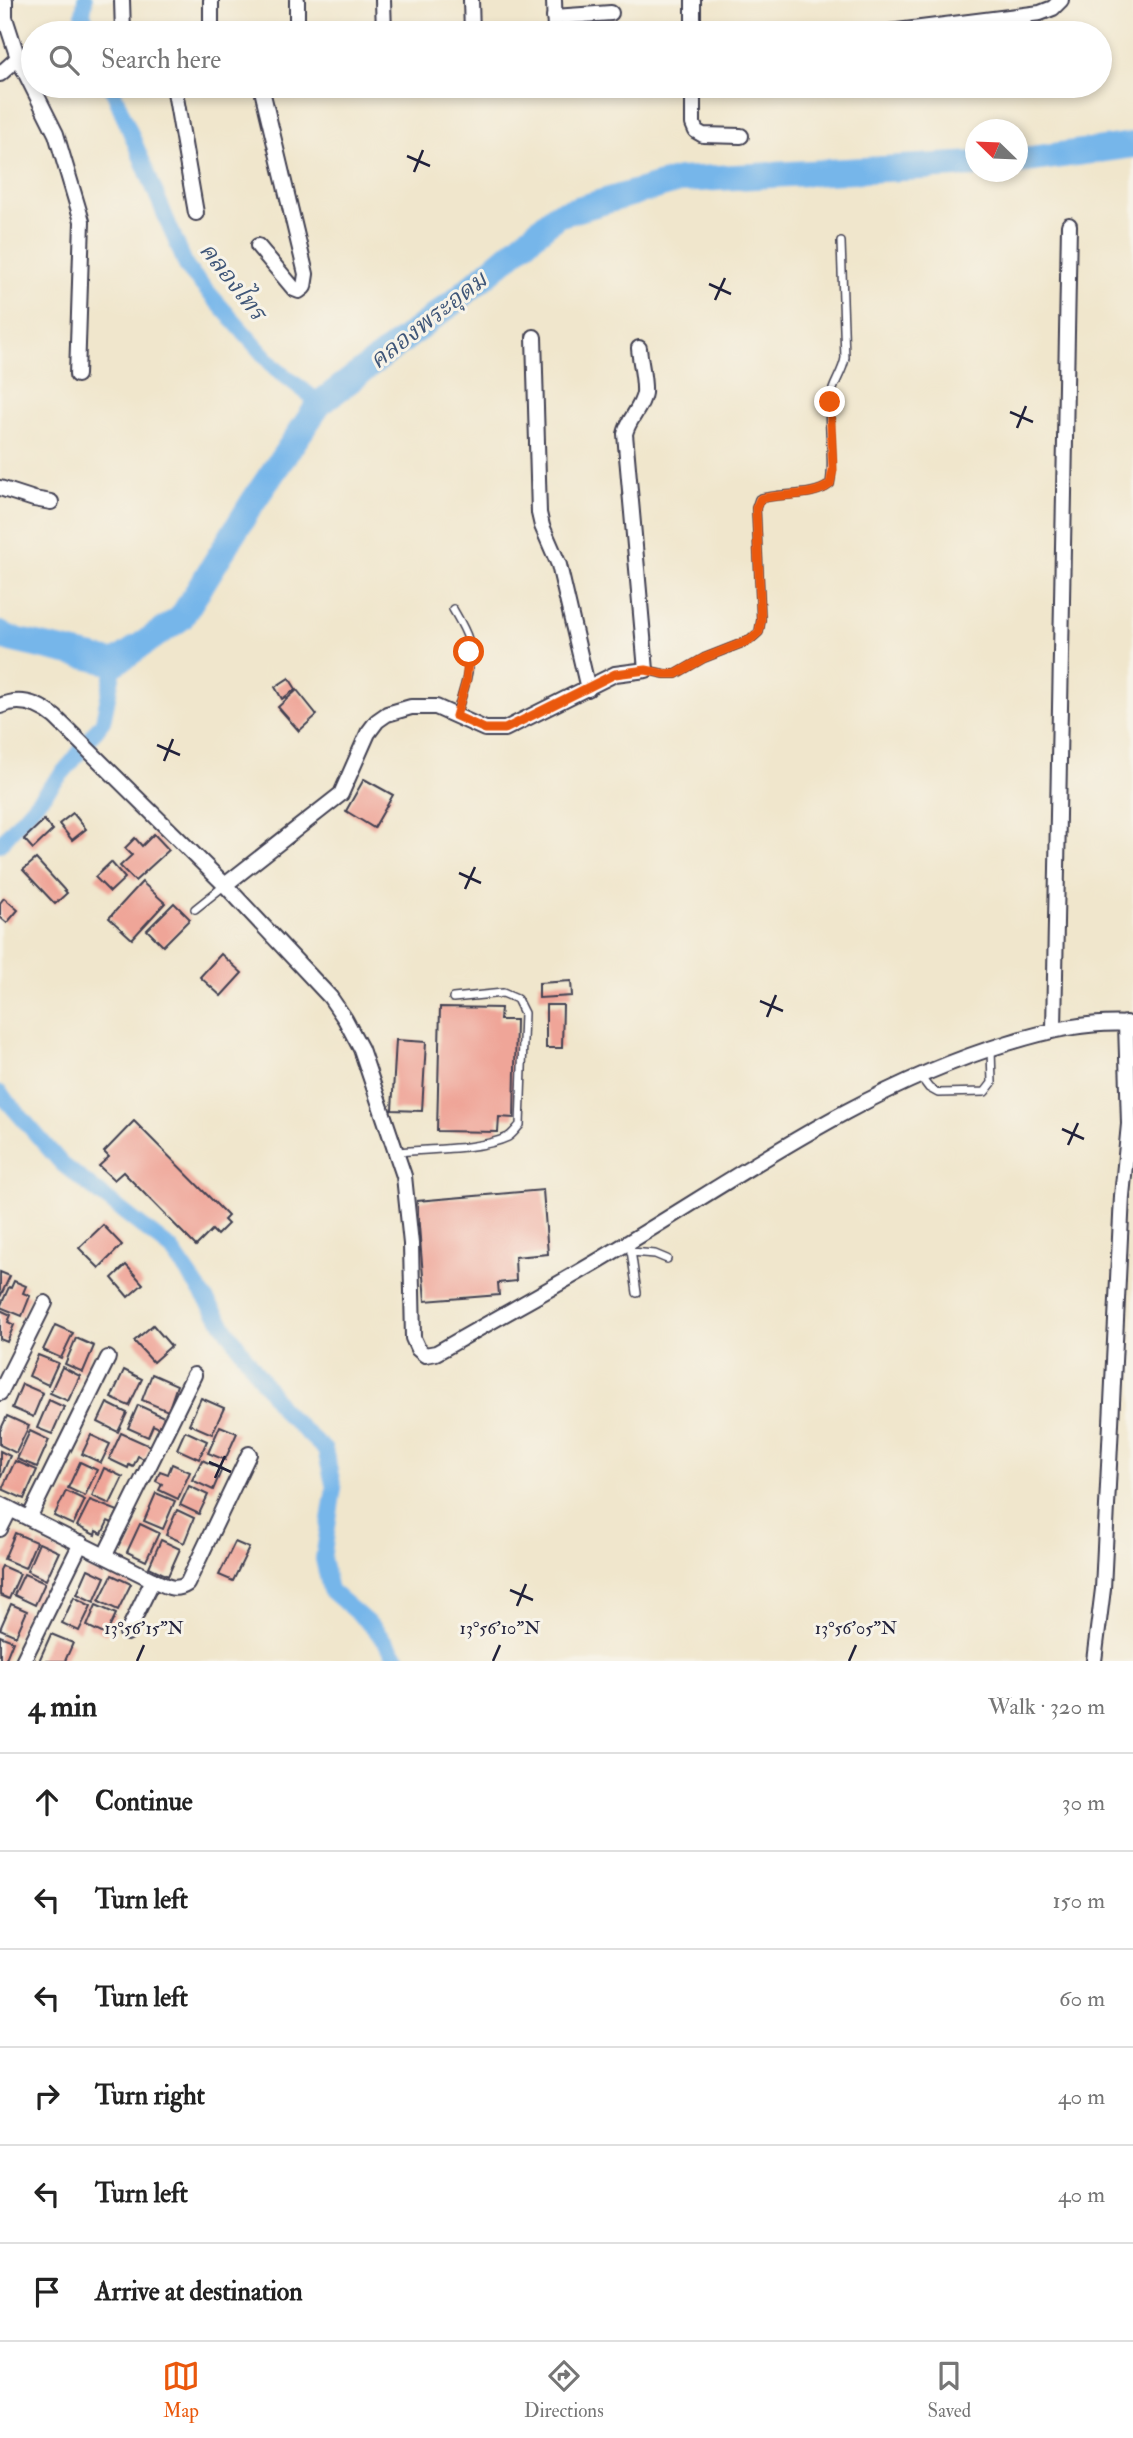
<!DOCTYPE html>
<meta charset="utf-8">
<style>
body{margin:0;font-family:"IM FELL Double Pica","Noto Serif Thai",serif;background:#f6f6f6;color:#222}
.compass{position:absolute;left:965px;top:119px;width:63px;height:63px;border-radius:50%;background:#fff;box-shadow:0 4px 10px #0003;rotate:293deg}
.stop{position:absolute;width:21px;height:21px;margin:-16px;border:5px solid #ea580c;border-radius:50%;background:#fff}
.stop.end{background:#ea580c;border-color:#fff;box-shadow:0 2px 7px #0008}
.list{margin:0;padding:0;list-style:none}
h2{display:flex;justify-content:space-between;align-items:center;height:91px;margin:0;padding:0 28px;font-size:30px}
h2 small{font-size:23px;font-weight:400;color:#767676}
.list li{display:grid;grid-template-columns:46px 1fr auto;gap:21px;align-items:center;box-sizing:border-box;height:98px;padding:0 28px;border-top:2px solid #e0e0e0}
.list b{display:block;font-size:26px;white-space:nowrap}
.list em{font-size:23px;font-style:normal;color:#767676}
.icon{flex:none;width:38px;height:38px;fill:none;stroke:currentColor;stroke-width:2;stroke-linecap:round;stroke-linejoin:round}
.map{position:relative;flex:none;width:1133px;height:1661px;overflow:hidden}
.search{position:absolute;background:#fff;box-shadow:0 4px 10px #0003;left:21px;right:21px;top:21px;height:77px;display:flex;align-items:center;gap:18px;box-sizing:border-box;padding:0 24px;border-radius:38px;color:#767676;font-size:26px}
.sheet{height:679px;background:#fff}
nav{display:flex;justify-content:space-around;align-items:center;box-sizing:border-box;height:98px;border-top:2px solid #e0e0e0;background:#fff;font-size:19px;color:#767676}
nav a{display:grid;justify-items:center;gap:4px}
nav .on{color:#ea580c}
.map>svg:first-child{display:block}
</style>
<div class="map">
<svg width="1133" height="1661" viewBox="0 0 1133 1661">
<rect width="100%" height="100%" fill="#f7f3e8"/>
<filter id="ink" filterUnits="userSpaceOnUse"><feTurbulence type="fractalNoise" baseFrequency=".0143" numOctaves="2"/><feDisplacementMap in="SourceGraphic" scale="14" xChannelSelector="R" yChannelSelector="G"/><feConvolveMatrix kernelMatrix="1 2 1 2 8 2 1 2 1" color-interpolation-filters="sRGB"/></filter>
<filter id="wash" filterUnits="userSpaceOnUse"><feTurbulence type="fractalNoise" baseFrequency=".00686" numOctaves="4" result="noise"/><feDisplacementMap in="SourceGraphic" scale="28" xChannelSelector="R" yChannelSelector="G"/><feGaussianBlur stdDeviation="1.57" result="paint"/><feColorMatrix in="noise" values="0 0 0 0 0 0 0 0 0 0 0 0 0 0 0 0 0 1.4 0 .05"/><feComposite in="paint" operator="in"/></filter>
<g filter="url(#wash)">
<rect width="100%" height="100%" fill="#f0e6cc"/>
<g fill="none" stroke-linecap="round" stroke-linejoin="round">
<g stroke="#76b6ea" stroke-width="16">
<polyline points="85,0 83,14 91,33"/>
<polyline points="111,86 187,268 276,369 320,403"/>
<polyline points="0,844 72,762 103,721 115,663"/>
<polyline points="0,1093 62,1164 172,1250 284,1412 325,1450 334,1488 323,1559 330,1590 374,1628 400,1661"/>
</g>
<g stroke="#76b6ea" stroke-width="26">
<polyline points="1018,161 1133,145"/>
<polyline points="0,634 6,638 115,663 181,618 254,500 320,403 455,301 557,215 679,180 976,164"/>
</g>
</g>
<g id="blocks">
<g fill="#efa598">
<polygon points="289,678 296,689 282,699 275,687"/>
<polygon points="297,690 317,715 299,731 278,707"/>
<polygon points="364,779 393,795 374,828 346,811"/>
<polygon points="73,813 86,829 72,840 59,824"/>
<polygon points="44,820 53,830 33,849 24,839"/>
<polygon points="154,834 169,850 135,881 120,866 132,855 125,848 135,838 142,846"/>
<polygon points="36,859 67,893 55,904 23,870"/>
<polygon points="111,862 125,878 110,892 95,877"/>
<polygon points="142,882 165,903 132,939 109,918"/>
<polygon points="4,898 18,910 7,923 0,917 0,903"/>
<polygon points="174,903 190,919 163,946 147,930"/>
<polygon points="221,954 242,973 221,996 200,977"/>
<polygon points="571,981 572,996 539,998 539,983"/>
<polygon points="546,1005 563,1005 562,1048 546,1048"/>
<polygon points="440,1007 501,1008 500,1020 516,1020 514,1118 499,1117 498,1132 437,1131"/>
<polygon points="396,1040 426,1042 422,1111 392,1110"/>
<polygon points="134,1121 228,1216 224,1220 228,1224 217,1235 212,1230 196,1246 123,1172 114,1180 99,1166 109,1157 104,1152"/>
<polygon points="543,1190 548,1254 515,1257 516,1281 498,1283 499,1295 425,1301 417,1201"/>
<polygon points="103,1225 122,1245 99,1268 79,1248"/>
<polygon points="126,1265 143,1284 128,1297 112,1278"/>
<polygon points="0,1272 10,1276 0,1297"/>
<polygon points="14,1281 26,1286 23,1293 30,1296 22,1316 0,1307 9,1287 11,1288"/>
<polygon points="0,1310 11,1315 8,1322 14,1325 7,1342 0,1339"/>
<polygon points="55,1325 73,1333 61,1358 43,1350"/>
<polygon points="153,1325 171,1346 153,1362 134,1341"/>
<polygon points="76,1338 94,1346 83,1372 65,1364"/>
<polygon points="38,1355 58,1363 48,1385 29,1376"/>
<polygon points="62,1367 80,1376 68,1401 50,1393"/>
<polygon points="124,1370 142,1379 129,1406 111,1398"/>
<polygon points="152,1374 177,1385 168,1411 142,1400"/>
<polygon points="22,1384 43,1393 33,1417 12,1408"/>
<polygon points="201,1398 224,1408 212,1434 189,1424"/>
<polygon points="49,1400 64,1407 52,1434 37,1428"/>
<polygon points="107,1403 127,1413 118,1432 98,1422"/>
<polygon points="138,1405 164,1417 159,1428 153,1425 148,1437 128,1428"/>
<polygon points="7,1416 29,1426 16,1453 0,1445 0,1431"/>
<polygon points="220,1426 237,1433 225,1460 208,1453"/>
<polygon points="30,1431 49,1440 37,1467 17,1459"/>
<polygon points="185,1431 207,1441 199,1459 177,1449"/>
<polygon points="121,1433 150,1446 144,1459 138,1456 133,1467 129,1465 128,1468 109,1459"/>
<polygon points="91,1435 110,1444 101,1463 82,1454"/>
<polygon points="0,1451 10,1456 0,1479"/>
<polygon points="202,1460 222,1469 213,1490 192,1480"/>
<polygon points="15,1461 37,1470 24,1499 2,1489"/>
<polygon points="80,1462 97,1470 85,1496 68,1488"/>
<polygon points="172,1464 190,1472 178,1499 159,1490 162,1484 156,1481 160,1471 168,1474"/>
<polygon points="104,1468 123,1477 110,1504 92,1496"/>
<polygon points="189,1486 208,1495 199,1514 180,1505"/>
<polygon points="66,1491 85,1500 73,1525 54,1516"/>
<polygon points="156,1493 175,1501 163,1529 144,1521"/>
<polygon points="90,1500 118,1511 112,1523 108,1521 102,1534 96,1531 95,1535 77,1526"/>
<polygon points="177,1510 194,1518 184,1543 166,1535"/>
<polygon points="140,1524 159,1533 146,1561 127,1552"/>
<polygon points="15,1533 36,1542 25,1568 4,1559"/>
<polygon points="161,1540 180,1549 168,1576 149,1567"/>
<polygon points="235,1542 249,1548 233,1581 219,1575"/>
<polygon points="39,1543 59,1552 46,1580 27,1571"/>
<polygon points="2,1566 20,1574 9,1599 0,1595 0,1570"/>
<polygon points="88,1569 105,1577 94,1602 77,1594"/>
<polygon points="24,1574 45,1583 35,1605 14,1595"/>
<polygon points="112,1575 131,1584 118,1610 99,1601"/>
<polygon points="74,1597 91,1606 79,1631 62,1623"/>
<polygon points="11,1604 27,1611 16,1636 0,1629"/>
<polygon points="96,1605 116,1614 106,1635 87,1626"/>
<polygon points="51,1634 73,1643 65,1661 39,1661"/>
<polygon points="0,1636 13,1641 5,1661 0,1661"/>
</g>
</g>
</g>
<g filter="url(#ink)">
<use href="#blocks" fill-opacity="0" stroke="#413f51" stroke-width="2"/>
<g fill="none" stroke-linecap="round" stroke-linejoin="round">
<g stroke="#413f51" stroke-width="10">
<g id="service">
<polyline points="1028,15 1028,33"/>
<path d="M 453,609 C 458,618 465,629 468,639 C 474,663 463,692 456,715"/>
<path d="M 646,670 L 665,674 L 676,674 L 704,658 L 750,640 L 759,632 L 761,620 L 756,508 L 759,499 C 781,492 813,498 830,484 C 835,456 827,427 830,400 C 832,384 843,373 845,358 L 841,242"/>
<polyline points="195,909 225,885"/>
<polyline points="920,1076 929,1088 938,1093 985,1092 992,1083 991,1049"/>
<path d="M 396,1152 C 427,1149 481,1150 508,1137 C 513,1134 516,1129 520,1125 L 524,1013 L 517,999 L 503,993 L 453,998"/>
<polyline points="630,1243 637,1293"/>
<polyline points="631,1252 655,1254 667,1259"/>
</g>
</g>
<g stroke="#413f51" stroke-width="18">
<g id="minor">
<polyline points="5,0 5,18 18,58 56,134 82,221 77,375"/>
<polyline points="122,0 123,33"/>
<polyline points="211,0 211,33"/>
<polyline points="383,0 384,33"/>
<polyline points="471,0 472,33"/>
<polyline points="554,0 555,33"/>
<polyline points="693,0 693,33"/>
<polyline points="554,17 611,13"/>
<polyline points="297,33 297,0"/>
<polyline points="881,33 1040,13 1053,8 1061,0"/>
<polyline points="0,74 18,58"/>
<polyline points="174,86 196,213"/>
<polyline points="693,86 693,124 696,131 703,135 741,136"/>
<polyline points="258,246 294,289 299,291 304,287 306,274 261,86"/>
<polyline points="534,337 539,513 542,526 559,565 588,689"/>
<polyline points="0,488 34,499 51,502"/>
<path d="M 0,706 C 20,697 39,704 55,717 L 225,885 L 330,997 L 345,1019 L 361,1049 L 404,1176 L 411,1244 L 413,1338 L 418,1349 L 425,1355 L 436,1353 L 445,1348 C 500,1316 557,1286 611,1253 C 740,1176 862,1087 1008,1043 C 1050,1030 1089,1021 1133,1024"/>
<path d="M 225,885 L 341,794 L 368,733 L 377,721 L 387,714 L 411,707 L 436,707 L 485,729 L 505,729 L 615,674 L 646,670 L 625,434 C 628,419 642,408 644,393 C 645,379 640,362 639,348"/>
<polyline points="1054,1029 1069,225"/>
<polyline points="0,1393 45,1303"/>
<path d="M 0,1504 L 153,1580 C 166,1586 175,1592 187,1584 L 249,1454"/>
<polyline points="29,1518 108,1358"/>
<polyline points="0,1529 10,1509"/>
<polyline points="105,1555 194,1375"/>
<polyline points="127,1633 153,1580"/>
<polyline points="23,1661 81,1543"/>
<polyline points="1094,1661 1103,1589 1122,1196 1129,1124 1126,1023"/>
</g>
</g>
<use href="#service" stroke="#fff" stroke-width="7"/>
<use href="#minor" stroke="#fff" stroke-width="14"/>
</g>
</g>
<g fill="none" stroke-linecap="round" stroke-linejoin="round" filter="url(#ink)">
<path stroke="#ea580c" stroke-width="9" d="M 469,652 L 466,682 L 456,716 L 485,729 L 505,729 L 615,674 L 646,670 L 665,674 L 676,674 L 704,658 L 750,640 L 759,632 L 761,620 L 756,508 L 760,499 C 781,493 813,498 830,484 L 833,470 L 830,402"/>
</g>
<path fill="none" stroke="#22223b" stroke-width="2.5" d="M 407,156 L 430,166M 414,172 L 423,150M 709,284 L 731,294M 715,300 L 725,278M 1010,412 L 1033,422M 1017,428 L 1026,406M 157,745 L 180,755M 164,761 L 173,739M 459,873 L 481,883M 465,889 L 475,867M 760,1001 L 783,1011M 767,1017 L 776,995M 1062,1129 L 1084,1139M 1068,1145 L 1078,1123M 209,1462 L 231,1472M 215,1478 L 225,1456M 510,1590 L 533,1600M 517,1606 L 526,1584M 137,1661 L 144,1645M 493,1661 L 500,1645M 849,1661 L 856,1645"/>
<g text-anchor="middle" stroke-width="6" stroke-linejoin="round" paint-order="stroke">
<g font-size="24" font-style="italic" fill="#3f5678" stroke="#f7f3e8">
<text transform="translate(233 281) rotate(52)" y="8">คลองไทร</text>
<text transform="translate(428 320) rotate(-38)" y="8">คลองพระอุดม</text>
</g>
</g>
<g font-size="18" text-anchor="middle" fill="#22223b" stroke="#f7f3e8" stroke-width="6" stroke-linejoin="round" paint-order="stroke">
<text x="144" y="1634">13°56'15"N</text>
<text x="500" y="1634">13°56'10"N</text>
<text x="856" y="1634">13°56'05"N</text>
</g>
</svg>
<svg class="compass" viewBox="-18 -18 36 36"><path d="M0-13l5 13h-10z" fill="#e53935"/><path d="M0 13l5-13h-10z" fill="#767676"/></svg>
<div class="stop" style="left:469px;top:652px"></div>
<div class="stop end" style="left:830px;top:402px"></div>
<div class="search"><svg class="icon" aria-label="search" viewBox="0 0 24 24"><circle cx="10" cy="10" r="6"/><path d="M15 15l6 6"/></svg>Search here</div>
</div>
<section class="sheet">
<h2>4 min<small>Walk · 320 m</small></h2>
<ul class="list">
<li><svg class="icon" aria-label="ahead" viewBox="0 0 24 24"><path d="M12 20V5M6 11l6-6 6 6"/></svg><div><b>Continue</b></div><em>30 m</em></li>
<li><svg class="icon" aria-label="left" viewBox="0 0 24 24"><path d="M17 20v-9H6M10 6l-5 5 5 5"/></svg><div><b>Turn left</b></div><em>150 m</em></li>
<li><svg class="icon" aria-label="left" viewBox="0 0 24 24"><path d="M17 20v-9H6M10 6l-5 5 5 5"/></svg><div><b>Turn left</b></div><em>60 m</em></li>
<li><svg class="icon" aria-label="right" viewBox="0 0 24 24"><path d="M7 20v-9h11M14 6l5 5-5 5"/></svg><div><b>Turn right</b></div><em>40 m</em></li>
<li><svg class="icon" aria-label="left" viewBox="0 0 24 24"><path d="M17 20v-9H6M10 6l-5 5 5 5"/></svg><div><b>Turn left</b></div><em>40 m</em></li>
<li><svg class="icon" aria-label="arrive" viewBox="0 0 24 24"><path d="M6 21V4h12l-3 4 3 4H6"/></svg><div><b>Arrive at destination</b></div></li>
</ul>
</section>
<nav>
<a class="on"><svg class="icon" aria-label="map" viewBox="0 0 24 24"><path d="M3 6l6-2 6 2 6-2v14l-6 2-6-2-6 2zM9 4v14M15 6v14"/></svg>Map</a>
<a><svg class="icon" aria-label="directions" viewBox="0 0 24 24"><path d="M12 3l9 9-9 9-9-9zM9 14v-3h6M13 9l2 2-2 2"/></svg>Directions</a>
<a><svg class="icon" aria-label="saved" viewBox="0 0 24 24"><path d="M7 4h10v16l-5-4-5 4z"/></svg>Saved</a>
</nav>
